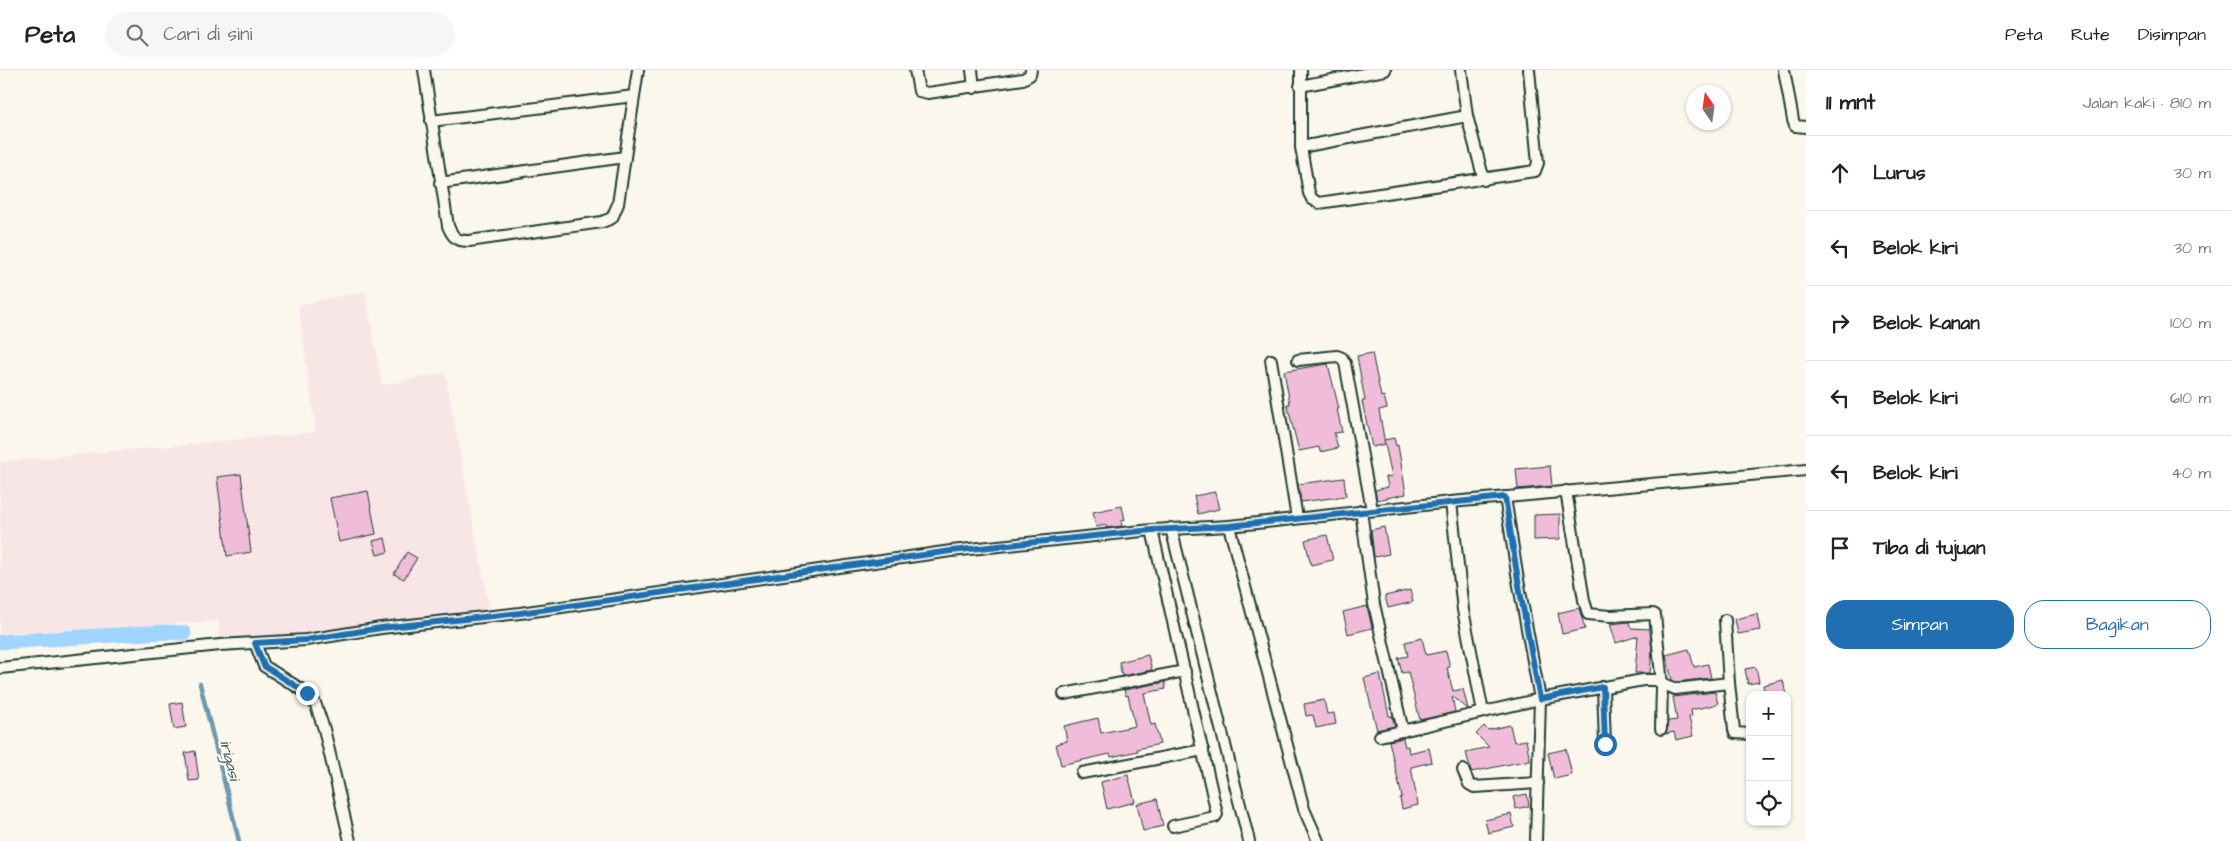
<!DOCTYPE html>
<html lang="id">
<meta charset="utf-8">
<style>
body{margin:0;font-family:"Architects Daughter",sans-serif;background:#f6f6f6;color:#222}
.controls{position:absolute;right:15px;bottom:15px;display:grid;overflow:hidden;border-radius:10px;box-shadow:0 1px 4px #0004}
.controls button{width:45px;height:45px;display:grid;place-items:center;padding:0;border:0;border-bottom:1px solid #e0e0e0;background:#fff;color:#222;font:25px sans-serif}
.compass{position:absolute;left:1686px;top:15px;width:45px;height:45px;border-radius:50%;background:#fff;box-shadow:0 1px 4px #0004;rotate:347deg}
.stop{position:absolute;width:15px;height:15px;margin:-11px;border:4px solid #1f6fb2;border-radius:50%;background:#fff}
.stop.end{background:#1f6fb2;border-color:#fff;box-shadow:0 1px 5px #0008}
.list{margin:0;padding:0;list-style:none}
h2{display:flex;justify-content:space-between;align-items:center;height:65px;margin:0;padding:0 20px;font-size:21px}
h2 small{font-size:16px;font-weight:400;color:#767676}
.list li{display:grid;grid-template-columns:32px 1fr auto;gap:15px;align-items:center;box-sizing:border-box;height:75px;padding:0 20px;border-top:1px solid #e0e0e0}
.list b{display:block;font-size:19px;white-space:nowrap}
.list em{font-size:16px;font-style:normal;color:#767676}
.actions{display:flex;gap:10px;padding:15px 20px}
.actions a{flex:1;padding:11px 0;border:1px solid #1f6fb2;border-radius:20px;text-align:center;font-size:18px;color:#1f6fb2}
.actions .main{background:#1f6fb2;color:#fff}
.icon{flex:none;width:28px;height:28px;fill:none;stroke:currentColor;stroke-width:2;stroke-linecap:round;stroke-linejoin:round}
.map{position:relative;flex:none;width:1806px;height:771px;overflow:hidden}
header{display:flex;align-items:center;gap:30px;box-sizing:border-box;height:70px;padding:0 25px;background:#fff;border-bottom:1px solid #e0e0e0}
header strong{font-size:24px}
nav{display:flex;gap:28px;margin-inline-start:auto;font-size:18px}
.search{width:350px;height:45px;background:#f6f6f6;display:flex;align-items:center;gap:12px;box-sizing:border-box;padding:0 18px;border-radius:28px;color:#767676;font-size:19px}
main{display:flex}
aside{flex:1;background:#fff}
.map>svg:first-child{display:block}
</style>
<header>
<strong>Peta</strong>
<div class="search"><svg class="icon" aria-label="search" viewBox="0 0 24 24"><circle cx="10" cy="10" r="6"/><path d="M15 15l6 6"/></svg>Cari di sini</div>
<nav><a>Peta</a><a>Rute</a><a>Disimpan</a></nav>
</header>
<main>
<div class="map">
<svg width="1806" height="771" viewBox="0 0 1806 771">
<rect width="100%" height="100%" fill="#fbf7ec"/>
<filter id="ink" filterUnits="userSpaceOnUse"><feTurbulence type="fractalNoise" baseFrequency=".02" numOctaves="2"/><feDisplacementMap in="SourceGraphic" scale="10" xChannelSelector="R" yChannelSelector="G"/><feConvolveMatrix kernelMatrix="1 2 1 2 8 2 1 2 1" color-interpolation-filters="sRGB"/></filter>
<g filter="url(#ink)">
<polygon fill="#f8e5e6" points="365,221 382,315 445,303 490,542 219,575 219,551 0,564 0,392 316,362 298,235"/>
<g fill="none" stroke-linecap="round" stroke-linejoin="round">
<polyline stroke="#6d98ae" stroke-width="4.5" points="200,614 239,771"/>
<polyline stroke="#a1d4ff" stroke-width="15" points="0,572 164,562 184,563"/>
</g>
<g fill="#f0bcd9" stroke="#1f3d34">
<polygon points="1372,283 1381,327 1384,326 1387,338 1379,340 1385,374 1372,377 1362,331 1365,331 1357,286"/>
<polygon points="1328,294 1339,339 1337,339 1342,362 1334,363 1338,378 1320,382 1319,377 1299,381 1287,334 1290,334 1284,301"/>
<polygon points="1394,368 1396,376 1398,375 1406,424 1377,430 1375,420 1388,417 1386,407 1392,406 1384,370"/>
<polygon points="1550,396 1552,416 1518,419 1516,399"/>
<polygon points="241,404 251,482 227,486 217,407"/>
<polygon points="1344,408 1346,426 1301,432 1298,414"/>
<polygon points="368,421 376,464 339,472 330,428"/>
<polygon points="1215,422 1219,439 1198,444 1194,426"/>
<polygon points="1122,436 1125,450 1121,451 1122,456 1106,458 1106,455 1096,457 1093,442"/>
<polygon points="1560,444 1560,469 1534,470 1534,445"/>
<polygon points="1384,457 1389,484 1374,487 1371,460"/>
<polygon points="1327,465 1333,490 1311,495 1305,470"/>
<polygon points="385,468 388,482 377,485 373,471"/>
<polygon points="407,482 417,488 404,509 394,504"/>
<polygon points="1410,520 1413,532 1388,538 1385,526"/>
<polygon points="1367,536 1372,558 1348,564 1343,542"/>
<polygon points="1579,538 1585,559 1562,564 1558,543"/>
<polygon points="1757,544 1760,560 1738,564 1735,549"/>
<polygon points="1629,552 1631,558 1650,559 1652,581 1650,603 1635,603 1638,566 1616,573 1610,554"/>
<polygon points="1422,568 1426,585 1446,581 1450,597 1447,598 1453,621 1463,619 1468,639 1452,626 1455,642 1420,650 1408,602 1402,603 1398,588 1408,586 1405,572"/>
<polygon points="1689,579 1694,597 1708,594 1711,608 1676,612 1672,610 1666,585"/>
<polygon points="1148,585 1152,600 1122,606 1119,592"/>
<polygon points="1756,597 1759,612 1748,614 1745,599"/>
<polygon points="1380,604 1389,646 1392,646 1395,656 1377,660 1364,608"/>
<polygon points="1783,610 1786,625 1765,625 1763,615"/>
<polygon points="1165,612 1166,619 1144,623 1151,655 1155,654 1160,674 1137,679 1138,681 1111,687 1110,684 1061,695 1056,674 1067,671 1064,656 1098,648 1101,663 1135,656 1128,625 1126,626 1124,620"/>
<polygon points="1715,622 1718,634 1691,640 1692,646 1689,647 1693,666 1676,670 1674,662 1666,664 1668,651 1677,650 1673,627"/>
<polygon points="1324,630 1327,644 1334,643 1336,654 1316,658 1313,645 1306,646 1304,634"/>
<polygon points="182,632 186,657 174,659 170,634"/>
<polygon points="1510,655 1514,672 1526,670 1530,690 1471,702 1466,682 1489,677 1476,664 1484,656 1488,660"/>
<polygon points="1403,668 1405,677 1408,676 1409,683 1429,678 1432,692 1411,697 1418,735 1402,739 1400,728 1402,727 1389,671"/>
<polygon points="1566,679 1572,705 1554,709 1548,683"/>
<polygon points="195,681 199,710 189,711 185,683"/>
<polygon points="1128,705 1135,732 1107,739 1101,712"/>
<polygon points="1527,724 1529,736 1516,739 1513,727"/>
<polygon points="1157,729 1163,756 1143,761 1137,734"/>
<polygon points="1511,744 1514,757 1488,763 1485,750"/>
</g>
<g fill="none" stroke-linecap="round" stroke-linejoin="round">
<g stroke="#1f3d34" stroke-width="14">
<g id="minor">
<path d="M 424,0 L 448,156 C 453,168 457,171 469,171 L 602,152 L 612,148 L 618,134 L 638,0"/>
<polyline points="915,0 919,21 928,23 1023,9 1030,5 1031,0"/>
<polyline points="972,0 974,18"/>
<polyline points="1301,0 1301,77 1309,123 1312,129 1319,133 1535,101 1538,93 1529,0"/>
<polyline points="1461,0 1467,46 1484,110"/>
<polyline points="1784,0 1793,50 1795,56 1806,57"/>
<polyline points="1300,16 1385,0"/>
<polyline points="431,51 634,26"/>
<polyline points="1301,77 1467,46"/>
<polyline points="440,113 625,87"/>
<polyline points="1271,290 1297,448"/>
<polyline points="1298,290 1337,286 1342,288 1345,293 1372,440"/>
<polyline points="1566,421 1584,530 1588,544 1610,546 1653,544 1655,545 1662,615 1661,659"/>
<polyline points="1505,427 1518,510 1540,629 1536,770"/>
<polyline points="1451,432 1463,540 1483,642"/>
<polyline points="1361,441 1374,534 1403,661"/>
<polyline points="1229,456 1304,739 1318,771"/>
<polyline points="1171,458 1249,771"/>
<polyline points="1152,460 1217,744 1215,747 1173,756"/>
<polyline points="255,573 264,596 307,623 315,633 324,659 350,771"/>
<polyline points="0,598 220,575 306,570 381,558 520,543 951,481 1152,460 1229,456 1451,432 1806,400"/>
<polyline points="1729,613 1734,660 1735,663 1750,664"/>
<polyline points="1603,617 1605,674"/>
<polyline points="1064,624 1185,601"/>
<polyline points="1380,666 1540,629 1643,610 1655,610 1675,619 1729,613 1725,550"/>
<polyline points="1463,700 1469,714 1474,717 1538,713"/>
<polyline points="1082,703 1203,680"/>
</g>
</g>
<use href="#minor" stroke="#fbf7ec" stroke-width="10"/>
</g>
</g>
<g fill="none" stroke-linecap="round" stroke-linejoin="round" filter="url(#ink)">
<polyline stroke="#1f6fb2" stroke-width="6" points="307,623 264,596 255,573 306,570 381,558 520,543 951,481 1152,460 1229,456 1505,427 1518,510 1540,629 1603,617 1605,674"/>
</g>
<g text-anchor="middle" stroke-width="5" stroke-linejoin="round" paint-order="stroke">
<g font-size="16" font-style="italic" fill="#395b5d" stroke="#fbf7ec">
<text transform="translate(231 690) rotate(76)" y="6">irigasi</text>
</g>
</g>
</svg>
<div class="controls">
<button>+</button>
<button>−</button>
<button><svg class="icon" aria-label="locate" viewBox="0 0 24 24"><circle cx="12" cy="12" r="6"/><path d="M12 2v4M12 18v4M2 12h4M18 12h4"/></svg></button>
</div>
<svg class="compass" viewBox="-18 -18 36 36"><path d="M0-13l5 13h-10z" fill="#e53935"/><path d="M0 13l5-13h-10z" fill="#767676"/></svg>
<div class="stop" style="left:1605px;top:674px"></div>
<div class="stop end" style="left:307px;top:623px"></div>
</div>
<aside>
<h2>11 mnt<small>Jalan kaki · 810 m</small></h2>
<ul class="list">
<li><svg class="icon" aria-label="ahead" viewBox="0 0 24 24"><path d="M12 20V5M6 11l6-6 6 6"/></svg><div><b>Lurus</b></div><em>30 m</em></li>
<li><svg class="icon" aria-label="left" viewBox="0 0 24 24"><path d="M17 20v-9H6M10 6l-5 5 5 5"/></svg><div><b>Belok kiri</b></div><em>30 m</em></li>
<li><svg class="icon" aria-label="right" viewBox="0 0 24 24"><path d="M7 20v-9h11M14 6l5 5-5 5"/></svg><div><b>Belok kanan</b></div><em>100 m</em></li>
<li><svg class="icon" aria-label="left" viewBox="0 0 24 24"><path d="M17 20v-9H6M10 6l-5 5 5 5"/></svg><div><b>Belok kiri</b></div><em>610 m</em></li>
<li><svg class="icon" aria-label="left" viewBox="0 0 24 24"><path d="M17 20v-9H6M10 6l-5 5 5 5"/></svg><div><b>Belok kiri</b></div><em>40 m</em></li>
<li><svg class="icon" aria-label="arrive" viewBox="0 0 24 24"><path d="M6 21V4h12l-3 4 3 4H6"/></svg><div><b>Tiba di tujuan</b></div></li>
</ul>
<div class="actions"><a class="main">Simpan</a><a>Bagikan</a></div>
</aside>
</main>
